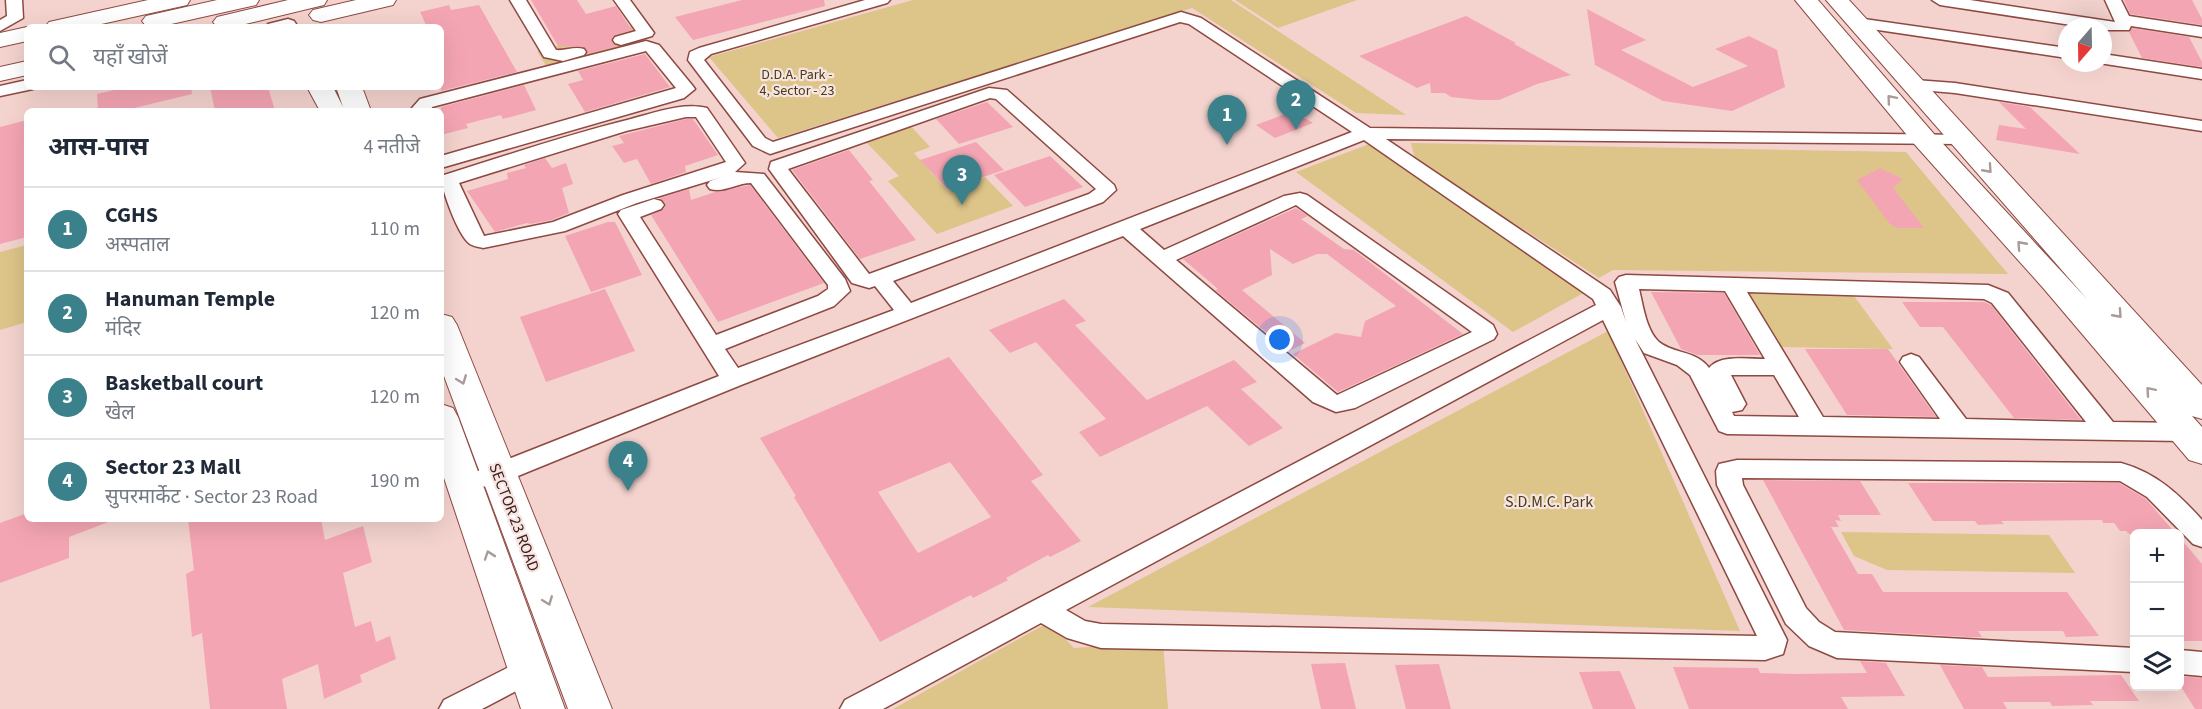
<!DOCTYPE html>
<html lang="hi">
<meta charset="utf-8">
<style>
body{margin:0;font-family:"Source Sans 3","Noto Sans Devanagari",sans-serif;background:#f2f2f3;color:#1f2937}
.controls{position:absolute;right:18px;bottom:18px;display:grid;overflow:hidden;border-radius:9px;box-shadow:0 6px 24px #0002}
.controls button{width:54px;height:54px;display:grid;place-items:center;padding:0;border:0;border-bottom:2px solid #e0e1e3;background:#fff;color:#1f2937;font:30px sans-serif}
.compass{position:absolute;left:2058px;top:18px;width:54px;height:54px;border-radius:50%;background:#fff;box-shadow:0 6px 24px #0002;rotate:200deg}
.you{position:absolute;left:1280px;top:340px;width:21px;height:21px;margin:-15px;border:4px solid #fff;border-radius:50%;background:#1a73e8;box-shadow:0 0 0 9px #1a73e833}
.badge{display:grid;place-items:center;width:39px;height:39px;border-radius:50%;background:#3a818b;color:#fff;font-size:20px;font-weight:700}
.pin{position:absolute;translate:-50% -50px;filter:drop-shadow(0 2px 3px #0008)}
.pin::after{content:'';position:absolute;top:32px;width:21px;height:18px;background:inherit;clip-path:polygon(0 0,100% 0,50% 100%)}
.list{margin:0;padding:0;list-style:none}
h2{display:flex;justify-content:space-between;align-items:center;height:78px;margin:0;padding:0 24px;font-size:26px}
h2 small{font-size:20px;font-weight:400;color:#747a83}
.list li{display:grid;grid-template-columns:39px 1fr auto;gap:18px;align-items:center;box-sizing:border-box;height:84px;padding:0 24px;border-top:2px solid #e0e1e3}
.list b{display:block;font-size:22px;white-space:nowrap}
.list p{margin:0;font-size:20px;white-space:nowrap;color:#747a83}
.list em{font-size:20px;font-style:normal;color:#747a83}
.icon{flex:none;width:33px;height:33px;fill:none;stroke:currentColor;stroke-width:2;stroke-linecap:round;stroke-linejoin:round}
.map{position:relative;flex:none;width:2202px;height:709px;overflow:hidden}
.search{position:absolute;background:#fff;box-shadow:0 6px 24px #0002;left:24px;top:24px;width:420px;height:66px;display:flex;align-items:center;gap:15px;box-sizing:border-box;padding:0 21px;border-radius:9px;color:#747a83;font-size:22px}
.panel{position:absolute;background:#fff;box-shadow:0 6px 24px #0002;left:24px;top:108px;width:420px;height:414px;border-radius:9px}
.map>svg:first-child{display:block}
</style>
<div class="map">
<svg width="2202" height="709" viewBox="0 0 2202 709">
<rect width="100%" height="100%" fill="#f4d3ce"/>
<g fill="#ddc489">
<polygon points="913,0 1231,0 1406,115 1356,113 1192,8 778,138 709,57"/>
<polygon points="1235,0 1357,0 1278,28"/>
<polygon points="635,25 648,43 548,69 537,51"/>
<polygon points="908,123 930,147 914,153 947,190 985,177 1013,206 937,234 888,181 899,176 862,138"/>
<polygon points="1411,143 1906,152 2008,274 1613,270 1599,278 1415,159"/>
<polygon points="1369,144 1585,292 1513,332 1296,172"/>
<polygon points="27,245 27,322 0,330 0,252"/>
<polygon points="1741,290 1854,296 1893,349 1782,347"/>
<polygon points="1608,331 1740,631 1088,607"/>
<polygon points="1841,532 2049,535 2075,573 1887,570 1854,556"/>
<polygon points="1049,622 1074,648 1163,642 1168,709 893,709"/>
</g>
<g fill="#f4a5b3" fill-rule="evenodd">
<polygon points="531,0 577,0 586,14 616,6 632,30 613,36 611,41 617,46 588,54 584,47 558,46"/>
<polygon points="742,0 824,0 825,6 693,40 675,17"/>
<polygon points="2124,0 2192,0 2202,19 2202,25 2130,14"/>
<polygon points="449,5 451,10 479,5 517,72 441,91 441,27 427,27 420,12"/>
<polygon points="1587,9 1646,40 1621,50 1693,87 1748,66 1715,49 1749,36 1777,50 1785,87 1732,111 1663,101 1595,65"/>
<polygon points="1466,16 1516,43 1514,44 1571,75 1537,84 1499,100 1478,100 1451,97 1445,93 1431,93 1430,83 1417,88 1359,56"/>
<polygon points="2132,28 2189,37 2202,62 2202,67 2142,58 2129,32"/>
<polygon points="645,54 670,87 585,112 568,84 583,80 578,71"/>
<polygon points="524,85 536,110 503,119 501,115 466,124 468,128 441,135 441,107"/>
<polygon points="127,87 191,87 192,94 122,111 98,111 97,94"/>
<polygon points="210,87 268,87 275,111 215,111"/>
<polygon points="987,102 1013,127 959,144 936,119"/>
<polygon points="1999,102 2030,107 2080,154 1996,140 1999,125 2026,129"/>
<polygon points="1293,111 1313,123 1275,138 1256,125"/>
<polygon points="686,119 693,119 718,155 685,166 686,172 651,184 637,159 624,163 612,146 624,143 619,136"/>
<polygon points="27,120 27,237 0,244 0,127"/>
<polygon points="976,142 1004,170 947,189 920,160"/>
<polygon points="849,150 873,180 869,181 916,240 860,259 792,170"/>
<polygon points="1050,156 1083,187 1025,207 994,175"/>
<polygon points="545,158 552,168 566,163 573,184 562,188 569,213 552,220 530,224 527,223 495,232 467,191 508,179 507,173 526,168 524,165"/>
<polygon points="1880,168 1903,179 1893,188 1924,228 1897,228 1890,224 1857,180"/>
<polygon points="750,185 824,283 718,322 651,215 665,208 666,204 660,198 689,189 691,200 715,192"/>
<polygon points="1296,208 1308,216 1301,219 1344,249 1354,250 1463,334 1338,392 1293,354 1336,333 1361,337 1365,321 1396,306 1327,254 1317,254 1293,264 1270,249 1272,275 1242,290 1305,343 1289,351 1215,290 1218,289 1183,259"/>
<polygon points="608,222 615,222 642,275 591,292 565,236"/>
<polygon points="605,289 635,351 546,382 520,317"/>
<polygon points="1651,292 1724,293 1760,355 1697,355 1681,349"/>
<polygon points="1064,299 1086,321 1075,325 1147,400 1234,360 1257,382 1241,389 1283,428 1249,446 1207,406 1100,457 1079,432 1106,419 1036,342 1010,353 989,330"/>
<polygon points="1902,302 1984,302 1991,305 2081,420 2014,418 1943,327 1920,327"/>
<polygon points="1805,349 1888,349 1936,417 1847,415"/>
<path d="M 949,357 L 1043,475 L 1031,481 L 1081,541 L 1050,557 L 1048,555 L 1006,578 L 1008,580 L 973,598 L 971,595 L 880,642 L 794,497 L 796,496 L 760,438 ZM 950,462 L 991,517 L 918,553 L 878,492 Z"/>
<polygon points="1763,480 1860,481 1881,515 1838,515 1841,521 1835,520 1839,527 1831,527 1858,574 1872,574 1883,592 2067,592 2099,636 2066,637 2063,631 1978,631 1982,637 1968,637 1844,630"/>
<polygon points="1908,483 2119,483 2146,499 2176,534 2129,534 2126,531 2120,531 2114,523 2103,523 2102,520 2001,521 2004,524 1978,525 1975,521 1933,521"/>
<polygon points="27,513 27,519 111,519 111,521 69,537 69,558 0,583 0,523"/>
<polygon points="188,519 321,519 325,540 363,526 372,562 343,573 355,627 371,621 376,642 390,636 396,659 360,675 362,682 324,699 318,664 282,679 287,709 210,709 202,633 192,637 186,574 194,570"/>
<polygon points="2180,538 2202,564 2202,641 2180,641"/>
<polygon points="1860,661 1886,663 1905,696 1841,697 1848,709 1689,709 1673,667 1758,668 1760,673 1796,674 1867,673"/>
<polygon points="1345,663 1356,709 1321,709 1311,664"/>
<polygon points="1439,664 1451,709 1406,709 1395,665"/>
<polygon points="1940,665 1982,667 1988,677 2121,675 2139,701 2090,701 2093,705 2052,706 2050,702 2003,702 2007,709 1964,709"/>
<polygon points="1620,671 1636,709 1593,709 1579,672"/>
<polygon points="2180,676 2202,678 2202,709 2195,709 2180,685"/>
</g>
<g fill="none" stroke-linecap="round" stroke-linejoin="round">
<g stroke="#8e4942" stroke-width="3">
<g id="street">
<polygon points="6,0 22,0 23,18 0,31 0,20 7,16"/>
<path d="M 510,0 L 526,0 L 556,50 C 566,51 574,46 584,49 L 586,52 L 584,55 L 563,61 L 544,57 Z"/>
<polygon points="614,0 630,0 654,33 652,36 621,45 615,43 613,40 615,37 636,31"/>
<path d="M 865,0 L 890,0 L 887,3 L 711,54 L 704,60 L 765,138 L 773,142 L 1181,12 L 1201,18 L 1370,128 L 1968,135 L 1971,139 L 1968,143 L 1962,144 L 1386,139 L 1610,290 L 1621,307 L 1626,322 L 1615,282 L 1619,277 L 1626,275 L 1988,285 L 2008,293 L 2113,422 L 2185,423 L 2194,426 L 2197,432 L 2194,438 L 2185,441 L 1727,434 L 1719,431 L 1690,375 L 1677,365 L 1644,353 L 1635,339 L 1787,640 L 1783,654 L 1765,660 L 1101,648 L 1067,638 L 1041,623 L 883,709 L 840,709 L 845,700 L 1596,305 L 1593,299 L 1364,140 L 1140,229 L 1164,250 L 1284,196 L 1300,193 L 1307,195 L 1493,325 L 1497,334 L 1494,339 L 1355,408 L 1336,412 L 1313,402 L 1123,236 L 741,385 L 496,485 L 487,487 L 478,485 L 475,478 L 478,471 L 719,376 L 618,214 L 621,210 L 654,199 L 661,201 L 664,205 L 661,209 L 640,217 L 716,335 L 818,296 L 828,289 L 828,285 L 751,183 C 737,183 724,193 710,189 L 707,185 L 710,181 L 722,177 L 637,203 L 565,231 L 483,248 C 479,247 473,246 470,244 C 458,236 441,188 441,176 C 504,156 567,135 631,119 C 654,113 683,102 707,108 L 745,163 L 735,172 L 764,174 L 845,279 L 850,291 L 834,306 L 725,349 L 738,368 L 894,310 L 875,286 L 869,288 L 852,283 L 769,169 L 771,162 L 989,88 L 1007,90 L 1114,185 L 1116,190 L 1103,202 L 893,281 L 911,303 L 1352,132 L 1189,24 L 1180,22 L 770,154 L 753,146 L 688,60 L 690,52 L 699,48 ZM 990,98 L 996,99 L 1096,189 L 1089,194 L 869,274 L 788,169 ZM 686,117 L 696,117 L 726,162 L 623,195 L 553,222 L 484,236 L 459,183 L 626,131 ZM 1296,205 L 1472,332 L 1337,395 L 1176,260 ZM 1639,289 L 1725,291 L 1765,359 C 1749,359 1720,354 1709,368 C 1696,350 1673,354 1659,342 C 1646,330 1643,305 1639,289 ZM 1747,292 L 1984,299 L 1992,303 L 2086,422 L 1966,419 L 1919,357 L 1911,354 L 1903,357 L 1900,362 L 1940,419 L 1823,417 ZM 1603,320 L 1757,636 L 1101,624 L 1085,621 L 1066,610 ZM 1731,375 L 1774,375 L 1799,417 L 1734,416 L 1732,412 L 1742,410 L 1746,404 Z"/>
<polygon points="1932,0 1970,0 2115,22 2105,0 2121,0 2129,16 2202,27 2202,37 2131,26 2129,30 2103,30 2103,27 2084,27 1940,5"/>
<polygon points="1857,18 2067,48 2067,58 1851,26 1849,23 1851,20"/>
<polygon points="288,19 294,21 296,24 294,27 266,27 268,24"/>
<polygon points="646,41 659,45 692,85 695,89 684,98 441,168 441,156 676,88 646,51 432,107 431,111 413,111 412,108 420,99"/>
<polygon points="2103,54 2202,69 2202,79 2099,63 2103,63"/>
<polygon points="27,80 27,87 34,87 33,89 0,96 0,86"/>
<polygon points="1915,80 1955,83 2202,121 2202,131 1955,93 1909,89 1906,85 1909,81"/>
<path d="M 1737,460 L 2121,463 C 2156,473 2178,493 2202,520 L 2202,547 L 2193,544 L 2147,497 L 2120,481 L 1742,478 L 1743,485 L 1806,608 L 1819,622 L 1835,632 L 2134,648 L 2134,672 L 1837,658 L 1809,646 L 1786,624 L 1717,485 L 1716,471 L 1719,464 Z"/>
<polygon points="2180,650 2202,652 2202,676 2180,674"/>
<polygon points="529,657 539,661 543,670 539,679 482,709 439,709 444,700"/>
</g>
</g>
<g stroke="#8e4942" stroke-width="2">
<g id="secondary">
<polygon points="148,0 190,0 187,5 88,27 45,27 49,22"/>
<polygon points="217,0 259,0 256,5 158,27 146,26 142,21 146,16"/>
<polygon points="288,0 327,0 324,5 233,27 217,27 213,22 217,17"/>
<polygon points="356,0 396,0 393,5 321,22 313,20 309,15 313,10"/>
<polygon points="1795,0 1818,0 1934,134 2087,299 1826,0 1849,0 2202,385 2202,419 2192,416 2202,427 2202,464 2189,460 2044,289 1916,146"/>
<polygon points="27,27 27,41 0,47 0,33"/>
<polygon points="27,61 27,75 0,81 0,67"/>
<polygon points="307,87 333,87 343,107 336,87 362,87 371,111 320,111"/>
<polygon points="441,314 452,317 457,325 612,709 568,709 441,368"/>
<polygon points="441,404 453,408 458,417 565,709 521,709 441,469"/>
</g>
</g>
<use href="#street" fill="#fff" fill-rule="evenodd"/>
<use href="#secondary" fill="#fff" fill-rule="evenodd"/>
</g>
<defs><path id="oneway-chevron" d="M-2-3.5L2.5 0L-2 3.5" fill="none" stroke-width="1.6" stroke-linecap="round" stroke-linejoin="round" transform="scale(1.5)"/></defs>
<g stroke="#a99b99">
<use href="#oneway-chevron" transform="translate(1891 99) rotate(-130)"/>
<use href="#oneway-chevron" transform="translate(1988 169) rotate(48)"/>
<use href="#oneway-chevron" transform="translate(2021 245) rotate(-132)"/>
<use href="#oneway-chevron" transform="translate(2118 314) rotate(48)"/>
<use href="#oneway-chevron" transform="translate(462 380) rotate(69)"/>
<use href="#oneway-chevron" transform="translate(2150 391) rotate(-131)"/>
<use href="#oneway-chevron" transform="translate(489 555) rotate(-109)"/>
<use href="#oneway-chevron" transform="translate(548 601) rotate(69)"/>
</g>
<g text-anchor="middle" stroke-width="4.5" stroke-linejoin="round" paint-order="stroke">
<g font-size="14" fill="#4a3b13" stroke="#f6e5e2">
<text x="797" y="79">D.D.A. Park -<tspan x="797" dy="16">4, Sector - 23</tspan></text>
</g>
<g font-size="16" fill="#4a3b13" stroke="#f6e5e2">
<text x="1549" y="507">S.D.M.C. Park</text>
</g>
<g font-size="16" fill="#3f201d" stroke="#f6e5e2">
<text transform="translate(515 517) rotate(69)" y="6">SECTOR 23 ROAD</text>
</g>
</g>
</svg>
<div class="controls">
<button>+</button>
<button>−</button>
<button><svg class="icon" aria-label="layers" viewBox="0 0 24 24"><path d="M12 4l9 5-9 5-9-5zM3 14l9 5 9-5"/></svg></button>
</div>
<svg class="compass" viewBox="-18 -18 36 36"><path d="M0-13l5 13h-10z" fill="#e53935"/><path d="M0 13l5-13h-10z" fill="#747a83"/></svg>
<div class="you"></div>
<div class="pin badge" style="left:1227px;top:145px">1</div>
<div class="pin badge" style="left:1296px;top:130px">2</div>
<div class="pin badge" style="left:962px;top:205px">3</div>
<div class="pin badge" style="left:628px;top:491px">4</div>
<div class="search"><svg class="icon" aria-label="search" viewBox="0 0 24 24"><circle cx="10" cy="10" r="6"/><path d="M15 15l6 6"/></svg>यहाँ खोजें</div>
<section class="panel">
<h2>आस-पास<small>4 नतीजे</small></h2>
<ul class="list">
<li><span class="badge">1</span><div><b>CGHS</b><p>अस्पताल</p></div><em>110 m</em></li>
<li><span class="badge">2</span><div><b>Hanuman Temple</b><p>मंदिर</p></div><em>120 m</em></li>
<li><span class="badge">3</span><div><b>Basketball court</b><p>खेल</p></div><em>120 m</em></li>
<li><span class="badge">4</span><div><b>Sector 23 Mall</b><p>सुपरमार्केट · Sector 23 Road</p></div><em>190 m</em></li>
</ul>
</section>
</div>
